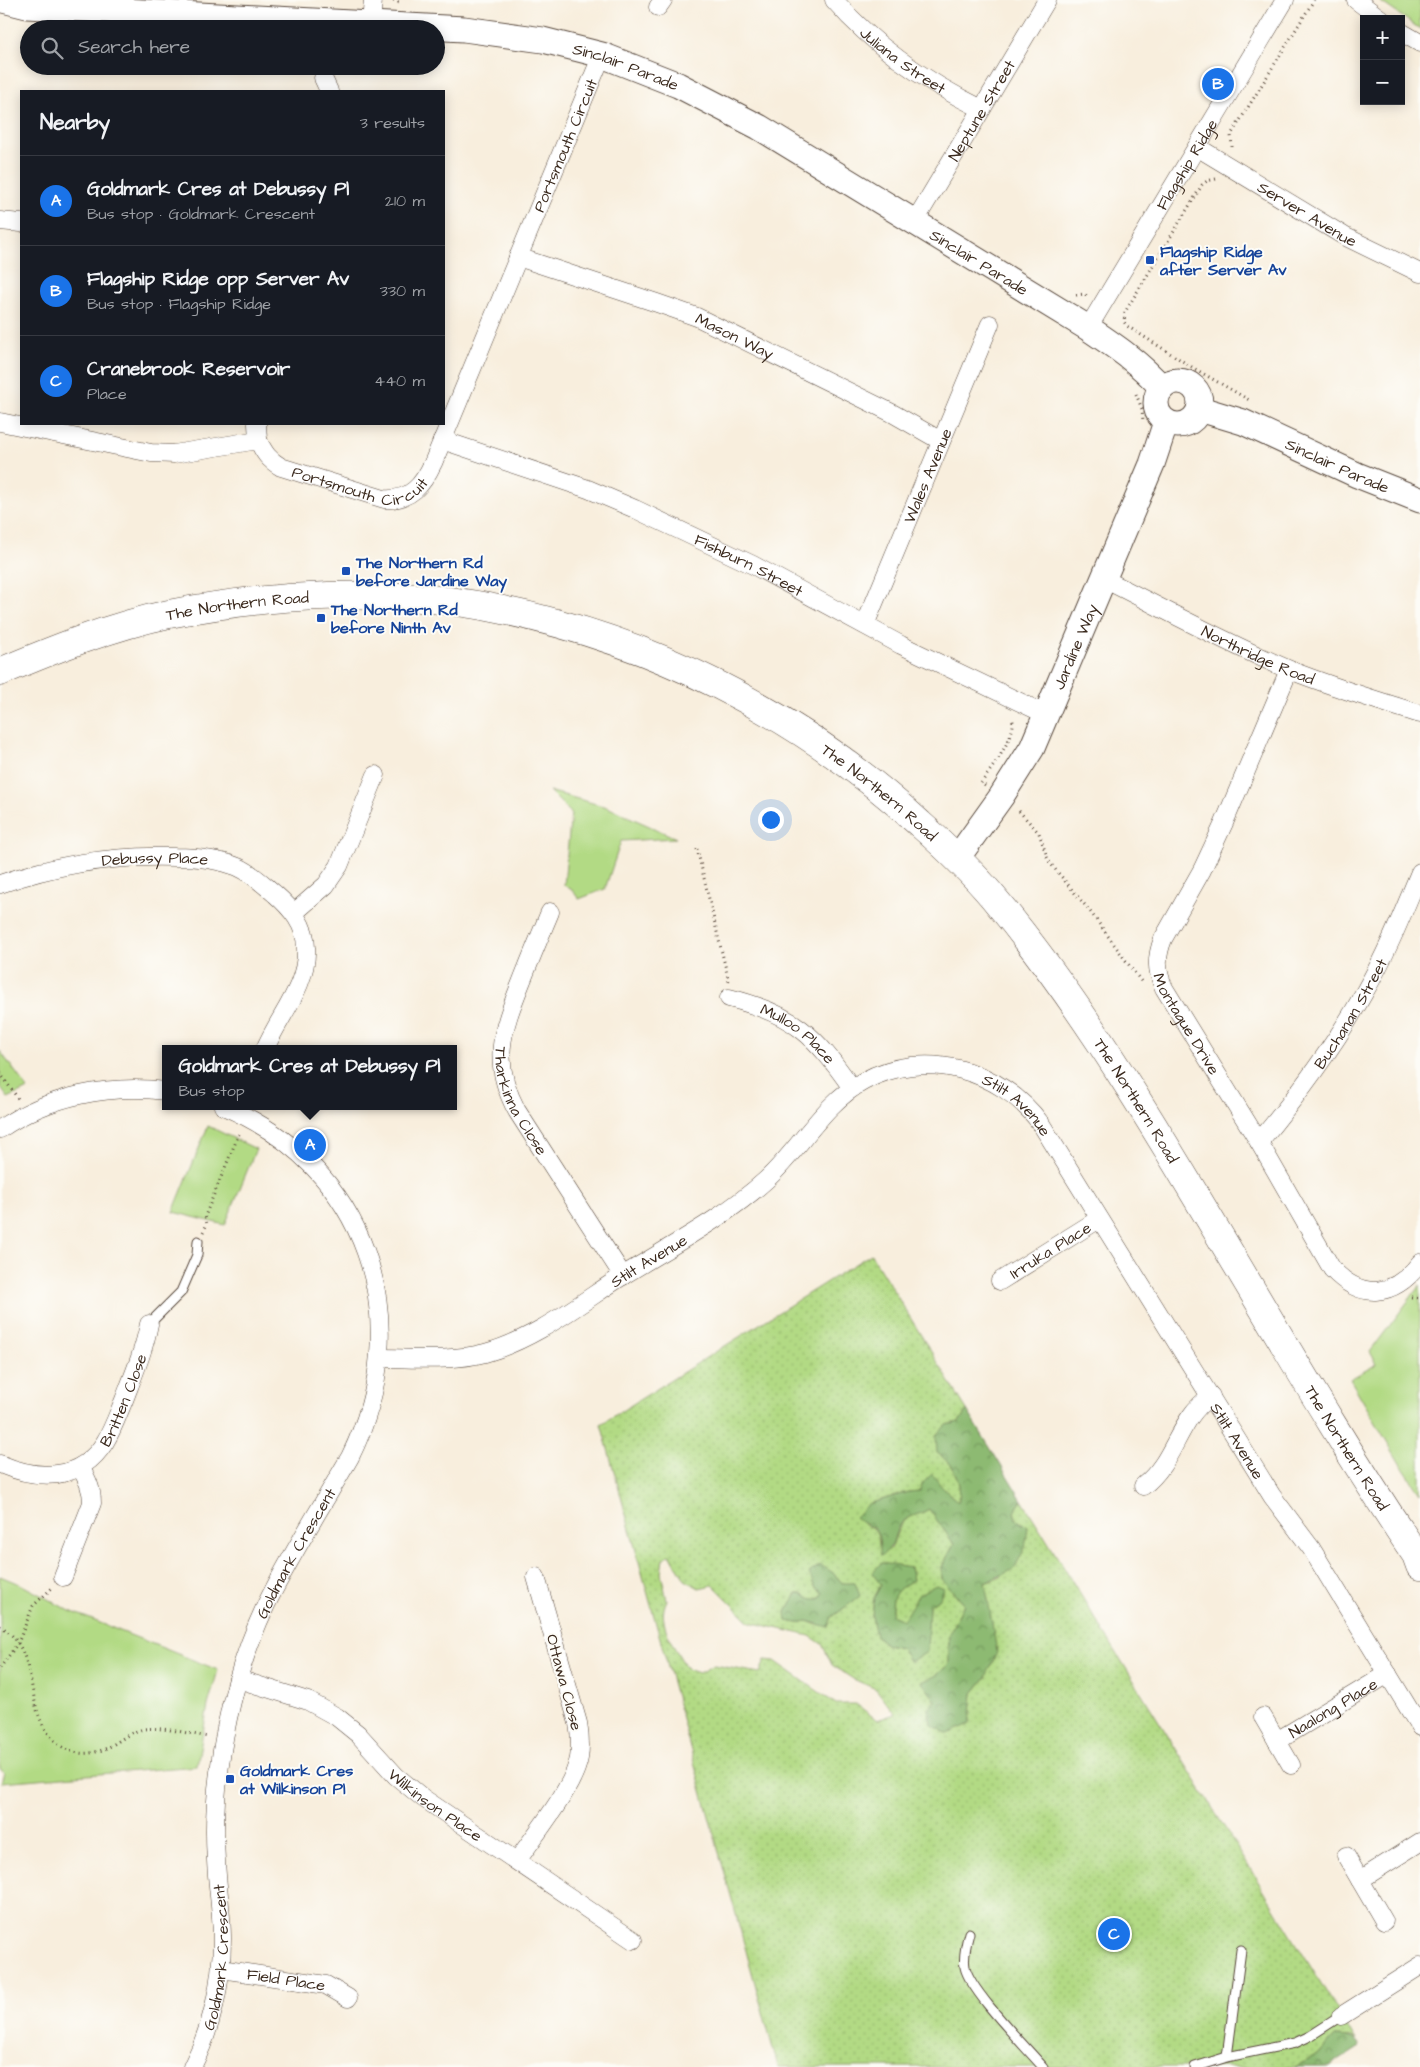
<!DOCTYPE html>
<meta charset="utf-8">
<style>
body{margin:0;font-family:"Architects Daughter",sans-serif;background:#20242c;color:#f1f3f6}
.controls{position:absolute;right:15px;top:15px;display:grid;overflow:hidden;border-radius:0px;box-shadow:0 2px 12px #0003}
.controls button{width:45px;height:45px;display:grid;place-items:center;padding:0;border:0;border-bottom:1px solid #363941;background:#171b24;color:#f1f3f6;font:25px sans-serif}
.you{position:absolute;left:770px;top:819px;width:18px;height:18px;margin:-12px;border:4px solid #fff;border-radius:50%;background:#1a73e8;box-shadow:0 0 0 8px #1a73e833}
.badge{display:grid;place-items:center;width:32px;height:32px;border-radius:50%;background:#1a73e8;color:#fff;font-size:16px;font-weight:700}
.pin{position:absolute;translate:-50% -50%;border:2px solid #fff;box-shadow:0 1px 5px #0006}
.popup{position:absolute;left:162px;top:1045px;width:295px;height:65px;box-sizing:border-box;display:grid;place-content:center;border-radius:0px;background:#171b24;filter:drop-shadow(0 1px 4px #0005);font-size:16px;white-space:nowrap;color:#9ea1a6}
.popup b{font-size:19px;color:#f1f3f6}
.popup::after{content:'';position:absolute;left:50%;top:100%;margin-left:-10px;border:10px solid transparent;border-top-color:#171b24}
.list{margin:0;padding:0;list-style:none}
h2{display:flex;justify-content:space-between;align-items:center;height:65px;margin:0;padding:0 20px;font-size:21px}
h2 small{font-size:16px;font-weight:400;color:#9ea1a6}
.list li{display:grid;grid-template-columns:32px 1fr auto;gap:15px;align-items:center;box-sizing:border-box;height:90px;padding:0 20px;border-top:1px solid #363941}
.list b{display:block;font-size:19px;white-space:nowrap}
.list p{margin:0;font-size:16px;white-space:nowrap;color:#9ea1a6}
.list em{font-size:16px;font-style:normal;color:#9ea1a6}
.icon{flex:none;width:28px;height:28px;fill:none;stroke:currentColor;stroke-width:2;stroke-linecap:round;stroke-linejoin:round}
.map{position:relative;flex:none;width:1420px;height:2067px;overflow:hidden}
.search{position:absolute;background:#171b24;box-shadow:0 2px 12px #0003;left:20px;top:20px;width:425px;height:55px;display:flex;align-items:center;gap:12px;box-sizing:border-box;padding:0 18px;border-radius:28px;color:#9ea1a6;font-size:19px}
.panel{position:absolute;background:#171b24;box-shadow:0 2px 12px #0003;left:20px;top:90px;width:425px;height:335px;border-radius:0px}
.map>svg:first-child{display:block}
</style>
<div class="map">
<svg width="1420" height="2067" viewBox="0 0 1420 2067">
<defs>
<pattern id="grass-dots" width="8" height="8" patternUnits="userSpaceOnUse" patternTransform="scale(1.25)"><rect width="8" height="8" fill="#b2da84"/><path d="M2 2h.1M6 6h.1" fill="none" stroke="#9abb72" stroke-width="1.8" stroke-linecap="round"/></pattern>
<pattern id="forest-crowns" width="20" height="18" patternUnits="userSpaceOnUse" patternTransform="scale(1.25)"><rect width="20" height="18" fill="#8dba72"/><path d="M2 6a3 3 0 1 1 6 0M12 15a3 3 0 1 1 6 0" fill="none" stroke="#74975d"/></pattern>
</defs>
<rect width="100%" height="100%" fill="#fdfcf7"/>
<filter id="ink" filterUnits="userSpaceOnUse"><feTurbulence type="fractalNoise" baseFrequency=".02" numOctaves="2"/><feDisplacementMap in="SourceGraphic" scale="10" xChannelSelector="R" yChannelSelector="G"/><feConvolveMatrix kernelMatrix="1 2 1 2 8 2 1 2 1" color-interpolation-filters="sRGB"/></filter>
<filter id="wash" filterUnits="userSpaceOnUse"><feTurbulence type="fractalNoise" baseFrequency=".0096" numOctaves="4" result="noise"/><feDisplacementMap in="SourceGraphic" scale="20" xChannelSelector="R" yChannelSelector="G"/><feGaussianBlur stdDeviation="1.12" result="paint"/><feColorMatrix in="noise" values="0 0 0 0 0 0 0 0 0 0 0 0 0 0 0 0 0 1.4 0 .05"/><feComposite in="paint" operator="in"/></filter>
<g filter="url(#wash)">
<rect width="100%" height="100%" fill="#f8eedd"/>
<path fill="url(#grass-dots)" stroke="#768251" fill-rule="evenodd" d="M 871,1254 L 967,1410 L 959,1422 L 946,1425 L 937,1452 C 952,1463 964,1483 958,1502 L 942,1487 L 923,1483 L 920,1491 L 908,1492 L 868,1504 L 864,1525 C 877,1528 878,1533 879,1546 L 891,1549 C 896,1536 898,1524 910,1517 C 916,1514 923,1513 929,1509 L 954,1544 L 942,1567 L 942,1579 L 964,1604 L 949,1634 L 949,1664 L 937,1675 L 928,1690 L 936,1701 L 971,1708 L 973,1693 L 986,1677 L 985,1583 L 1001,1577 L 1016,1519 L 1014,1511 L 1022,1500 L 1356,2040 L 1351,2037 L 1335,2036 L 1318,2055 L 1295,2067 L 778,2067 L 601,1424 ZM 670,1554 L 685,1580 L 699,1588 L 713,1585 L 750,1622 L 810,1636 L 822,1644 L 832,1665 L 853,1679 L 876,1689 L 895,1714 L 877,1720 L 856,1704 L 836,1704 L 775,1661 L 765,1660 L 760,1673 L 714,1665 L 699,1673 L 687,1669 C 676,1649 655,1623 667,1600 L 661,1573 L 663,1559 ZM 880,1564 L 910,1568 L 913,1580 C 895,1590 891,1594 892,1615 L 903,1620 L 908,1615 L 940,1598 L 929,1605 L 928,1626 L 910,1662 L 901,1648 L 887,1645 L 876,1636 L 872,1616 L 874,1598 L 881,1585 ZM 832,1572 L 842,1583 L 844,1608 L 832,1617 L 817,1625 L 807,1621 L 797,1623 L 786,1612 L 797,1594 L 802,1594 L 809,1600 L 820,1599 Z"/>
<g fill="url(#forest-crowns)" stroke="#647248">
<path d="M 967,1410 L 1022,1500 L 1014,1512 L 1016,1519 L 1028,1527 L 1025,1548 L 1014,1569 L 985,1583 L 997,1652 L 986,1677 L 973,1693 L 970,1724 L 948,1734 L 931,1724 L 928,1708 L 936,1701 L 922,1682 L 937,1675 L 949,1664 L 949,1634 L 964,1604 L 942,1579 L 942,1567 L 954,1544 L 929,1509 C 920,1515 906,1516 900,1525 C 891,1538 898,1543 881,1556 C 879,1547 881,1531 872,1527 C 863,1523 863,1524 855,1517 L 868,1504 L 908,1492 L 920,1491 L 923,1483 L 932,1474 L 942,1487 L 958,1502 C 964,1483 952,1462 937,1453 L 936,1436 L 946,1425 L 959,1422 Z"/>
<path d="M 881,1563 L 910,1568 L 913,1580 C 896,1590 891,1594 892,1615 L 903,1620 L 919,1594 L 936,1585 L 943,1588 L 940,1598 L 929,1605 L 927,1652 L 910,1662 L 901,1648 L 887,1645 L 876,1636 L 872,1616 L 874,1598 L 881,1585 L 872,1573 Z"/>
<path d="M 820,1565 L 832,1572 L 842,1583 L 855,1583 L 860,1596 L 832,1617 L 828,1627 L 807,1621 L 797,1623 L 787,1621 L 786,1612 L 797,1594 C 807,1594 806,1600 820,1599 L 823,1593 L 815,1587 L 809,1573 Z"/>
<path d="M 1335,2036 C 1346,2037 1354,2036 1360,2047 L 1329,2067 L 1295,2067 L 1318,2055 Z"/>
</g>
<g fill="#b2da84" stroke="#768251">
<polygon points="1379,0 1420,0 1420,29 1381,2"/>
<polygon points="549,791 607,807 676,838 621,841 605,889 579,899 572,890 564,885 571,813"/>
<polygon points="0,1051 28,1089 8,1098 0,1087"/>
<polygon points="208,1126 256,1149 225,1225 173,1212"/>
<polygon points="1420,1285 1420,1493 1399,1462 1350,1379 1377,1364 1370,1352"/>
<polygon points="0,1576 22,1585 70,1611 218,1670 208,1705 197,1766 1,1782 4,1772 0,1769"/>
</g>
</g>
<g filter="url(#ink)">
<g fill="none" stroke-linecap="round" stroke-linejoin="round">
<g stroke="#57473b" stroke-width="11">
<g id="lane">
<polyline points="149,1324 181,1292 197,1255 198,1241"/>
<path d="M 969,1933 C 966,1944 963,1956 965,1967 C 970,1991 1025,2046 1043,2067"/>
<polyline points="1227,2057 1241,1950"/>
<polyline points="1195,2067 1227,2057 1295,2043 1310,2036 1341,2016"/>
</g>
</g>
<g stroke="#57473b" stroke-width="19">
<g id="street">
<path id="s1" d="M 834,0 C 874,46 928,83 982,109"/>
<polyline points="1356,0 1381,19"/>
<polyline points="658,7 663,0"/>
<polyline points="371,24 373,0"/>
<polyline points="1401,32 1420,43"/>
<polyline points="323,78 329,91"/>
<path id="s2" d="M 1197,147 L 1344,236 L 1420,273"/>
<polyline points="0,221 21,223"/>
<path id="s3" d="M 915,221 L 1047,0"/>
<path id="s4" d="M 518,257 L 657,303 L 697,317 L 892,413 L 941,441"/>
<path id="s5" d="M 1088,328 L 1285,0"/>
<path id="s6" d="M 0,422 L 151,453 L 174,454 L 258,440 C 264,453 269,460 281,467 L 384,499 C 411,501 423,484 433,463 L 602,55"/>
<polyline points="257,424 258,440"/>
<path id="s7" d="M 442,440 L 588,489 L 635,509 L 753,565 L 901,645 L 1047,715"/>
<path id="s8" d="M 1104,579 C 1166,610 1226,643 1290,670 C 1332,687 1376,700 1420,714"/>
<path id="s9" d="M 865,625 L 990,324"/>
<path id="s10" d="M 1289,670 L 1224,823 L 1202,870 L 1163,939 C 1156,957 1156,970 1164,988 L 1259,1142 L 1332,1269 C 1362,1301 1394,1297 1420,1263"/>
<path id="s11" d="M 0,884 C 57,864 115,855 175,857 C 197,857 218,859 238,867 C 252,873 263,884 275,894 C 291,908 306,925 306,948 C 308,985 279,1016 265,1049"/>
<path id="s12" d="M 550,912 C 540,936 530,960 521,983 C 501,1032 491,1063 517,1111 L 623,1276"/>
<polyline points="294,913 326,885 339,866 376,775"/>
<path id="s13" d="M 729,998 C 794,1014 815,1035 852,1088"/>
<path d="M 0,1129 C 48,1096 109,1084 166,1091"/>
<path id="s14" d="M 1259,1142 C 1298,1095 1334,1047 1364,993 C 1386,955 1403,913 1420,872"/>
<path id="s15" d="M 1000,1281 L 1099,1219"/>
<path id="s16" d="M 380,1358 C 415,1358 450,1362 485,1353 C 536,1339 580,1303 624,1275 C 672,1245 724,1218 766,1180 C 800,1149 824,1102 864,1081 C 925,1048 1001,1069 1041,1124 L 1272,1496 L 1311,1548 L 1420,1727"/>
<path id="s17" d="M 0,1464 C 38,1480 80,1482 105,1442 C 113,1429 118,1414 124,1400 C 134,1374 144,1350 149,1324"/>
<path d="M 1143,1486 C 1176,1461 1177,1419 1211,1396"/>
<path d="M 63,1577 L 92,1503 C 92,1488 87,1479 80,1467"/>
<path id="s18" d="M 238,1679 L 308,1701 L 337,1717 L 358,1734 L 396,1776 L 423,1798 L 633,1940"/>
<polyline points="1263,1717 1291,1765"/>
<path id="s19" d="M 1277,1741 L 1388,1674"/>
<polyline points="1346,1856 1384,1921"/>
<path d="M 517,1861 C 534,1836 574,1787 579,1758 C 581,1746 580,1735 578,1723 L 536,1577"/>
<polyline points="1360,1880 1420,1842"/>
<path id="s20" d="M 221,1969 L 326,1985 L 348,1998"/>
<polyline points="1341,2016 1420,1966"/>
<path id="s21" d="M 192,2067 C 212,2028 222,1982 222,1939 C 222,1912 217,1886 216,1860 C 214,1831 215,1801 219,1772 C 226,1715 241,1658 266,1605 C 291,1554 322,1506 350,1457 C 418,1320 367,1166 223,1106"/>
</g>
</g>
<g stroke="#57473b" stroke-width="27">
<g id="secondary">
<path id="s22" d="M 3,0 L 27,6 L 464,29 L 543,40 L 602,55 L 678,85 L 759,127 L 1088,328 C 1115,346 1140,363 1162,388"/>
<circle cx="1178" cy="403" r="22"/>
<path id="s23" d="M 1200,409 L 1243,422 L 1357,475 L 1420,500"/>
<path id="s24" d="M 958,857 L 1001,797 L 1032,748 L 1152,464 L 1166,422"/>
</g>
</g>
<g stroke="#57473b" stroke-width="29">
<g id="highway">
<path id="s25" d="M 0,672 C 54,649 112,626 169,614 C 268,594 388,588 488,607 C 649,638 800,713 920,824 C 946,847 971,871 993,897 C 1070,989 1133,1091 1194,1193 C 1267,1314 1337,1438 1416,1555 L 1420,1566"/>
</g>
</g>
<g stroke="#57473b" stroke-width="3" stroke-dasharray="1 4" stroke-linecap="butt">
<polyline points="393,0 401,3"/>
<polyline points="1232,147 1231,135 1314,0"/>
<polyline points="1216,179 1207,181 1202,185 1125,312 1124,322 1127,326 1195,369 1251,401"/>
<polyline points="1076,295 1085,294 1088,298"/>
<polyline points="1136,394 1142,409 1143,421"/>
<path d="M 985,786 L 981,783 C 990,771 1019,732 1012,718"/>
<polyline points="1019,811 1039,833 1047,857 1050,863 1089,910 1143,984"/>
<polyline points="697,849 729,982"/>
<polyline points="0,1073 19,1100"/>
<polyline points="203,1232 207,1224 205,1216 239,1134"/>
<polyline points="1411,1297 1420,1298"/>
<path d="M 0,1626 C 30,1643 29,1681 37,1710 C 45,1738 68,1761 99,1751 C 114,1747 125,1734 140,1730 C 156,1725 191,1734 208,1737"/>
<polyline points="0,1668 18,1643 33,1606 52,1588"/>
</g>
<use href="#lane" stroke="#fff" stroke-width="9"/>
<use href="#street" stroke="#fff" stroke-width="18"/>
<use href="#secondary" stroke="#fff" stroke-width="25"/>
<use href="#highway" stroke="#fff" stroke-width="28"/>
</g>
</g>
<g fill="#1a4fb4" stroke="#fdfcf7" stroke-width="2">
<rect x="1145" y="255" width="10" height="10" rx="2.5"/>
<rect x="341" y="566" width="10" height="10" rx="2.5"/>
<rect x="316" y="613" width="10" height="10" rx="2.5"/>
<rect x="225" y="1774" width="10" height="10" rx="2.5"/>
</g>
<g text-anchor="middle" stroke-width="4" stroke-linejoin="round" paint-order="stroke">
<g font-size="16" fill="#3b2a1e" stroke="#fdfcf7">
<text dy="6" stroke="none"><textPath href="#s1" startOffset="92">Juliana Street</textPath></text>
<text dy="6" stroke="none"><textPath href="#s22" startOffset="629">Sinclair Parade</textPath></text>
<text dy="6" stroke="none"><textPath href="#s3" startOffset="129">Neptune Street</textPath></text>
<text dy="6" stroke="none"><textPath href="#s6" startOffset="816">Portsmouth Circuit</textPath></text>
<text dy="6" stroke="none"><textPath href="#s5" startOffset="191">Flagship Ridge</textPath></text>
<text dy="6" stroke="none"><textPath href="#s2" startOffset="129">Server Avenue</textPath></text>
<text dy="6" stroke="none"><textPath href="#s22" startOffset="1034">Sinclair Parade</textPath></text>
<text dy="6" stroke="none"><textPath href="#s4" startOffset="231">Mason Way</textPath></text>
<text dy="6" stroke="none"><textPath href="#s23" startOffset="149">Sinclair Parade</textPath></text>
<text dy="6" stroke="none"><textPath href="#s6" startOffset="382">Portsmouth Circuit</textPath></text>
<text dy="6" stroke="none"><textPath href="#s9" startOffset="162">Wales Avenue</textPath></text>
<text dy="6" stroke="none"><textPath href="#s7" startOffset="332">Fishburn Street</textPath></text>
<text dy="6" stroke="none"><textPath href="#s25" startOffset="248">The Northern Road</textPath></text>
<text dy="6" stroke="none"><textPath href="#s24" startOffset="242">Jardine Way</textPath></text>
<text dy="6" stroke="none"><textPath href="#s8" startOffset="172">Northridge Road</textPath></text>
<text dy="6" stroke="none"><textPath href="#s25" startOffset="938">The Northern Road</textPath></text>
<text dy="6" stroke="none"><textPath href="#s11" startOffset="158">Debussy Place</textPath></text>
<text dy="6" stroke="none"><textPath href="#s14" startOffset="158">Buchanan Street</textPath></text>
<text dy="6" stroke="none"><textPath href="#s10" startOffset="390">Montague Drive</textPath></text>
<text dy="6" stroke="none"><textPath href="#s13" startOffset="79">Mulloo Place</textPath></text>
<text dy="6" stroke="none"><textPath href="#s12" startOffset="202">Tharkinna Close</textPath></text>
<text dy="6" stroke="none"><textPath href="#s25" startOffset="1342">The Northern Road</textPath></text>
<text dy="6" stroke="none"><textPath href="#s16" startOffset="744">Stilt Avenue</textPath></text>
<text dy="6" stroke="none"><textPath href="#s15" startOffset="59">Irruka Place</textPath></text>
<text dy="6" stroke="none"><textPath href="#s16" startOffset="294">Stilt Avenue</textPath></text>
<text dy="6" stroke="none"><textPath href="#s17" startOffset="164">Britten Close</textPath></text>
<text dy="6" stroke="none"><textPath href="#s16" startOffset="1148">Stilt Avenue</textPath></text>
<text dy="6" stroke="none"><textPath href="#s25" startOffset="1748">The Northern Road</textPath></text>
<text dy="6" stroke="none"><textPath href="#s21" startOffset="534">Goldmark Crescent</textPath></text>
<text transform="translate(565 1682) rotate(75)" y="6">Ottawa Close</text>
<text dy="6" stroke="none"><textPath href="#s19" startOffset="65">Naalong Place</textPath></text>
<text dy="6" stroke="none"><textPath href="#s18" startOffset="239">Wilkinson Place</textPath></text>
<text dy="6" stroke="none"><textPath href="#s21" startOffset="114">Goldmark Crescent</textPath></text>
<text dy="6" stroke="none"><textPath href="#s20" startOffset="66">Field Place</textPath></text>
</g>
<g font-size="16" font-weight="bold" fill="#164399" stroke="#fdfcf7" text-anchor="start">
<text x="1160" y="257">Flagship Ridge<tspan x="1160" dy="18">after Server Av</tspan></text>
<text x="356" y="568">The Northern Rd<tspan x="356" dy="18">before Jardine Way</tspan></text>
<text x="331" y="615">The Northern Rd<tspan x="331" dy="18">before Ninth Av</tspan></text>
<text x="240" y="1776">Goldmark Cres<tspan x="240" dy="18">at Wilkinson Pl</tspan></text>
</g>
</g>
</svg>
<div class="controls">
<button>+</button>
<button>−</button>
</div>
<div class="you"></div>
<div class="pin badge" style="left:310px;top:1145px">A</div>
<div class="popup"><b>Goldmark Cres at Debussy Pl</b>Bus stop</div>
<div class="pin badge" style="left:1218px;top:84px">B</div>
<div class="pin badge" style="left:1114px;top:1934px">C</div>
<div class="search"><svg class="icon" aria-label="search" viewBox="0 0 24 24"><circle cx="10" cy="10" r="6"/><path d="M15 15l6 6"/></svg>Search here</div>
<section class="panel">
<h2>Nearby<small>3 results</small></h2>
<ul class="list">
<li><span class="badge">A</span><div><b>Goldmark Cres at Debussy Pl</b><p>Bus stop · Goldmark Crescent</p></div><em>210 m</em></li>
<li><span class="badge">B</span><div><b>Flagship Ridge opp Server Av</b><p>Bus stop · Flagship Ridge</p></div><em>330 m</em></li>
<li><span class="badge">C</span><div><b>Cranebrook Reservoir</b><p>Place</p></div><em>440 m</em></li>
</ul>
</section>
</div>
